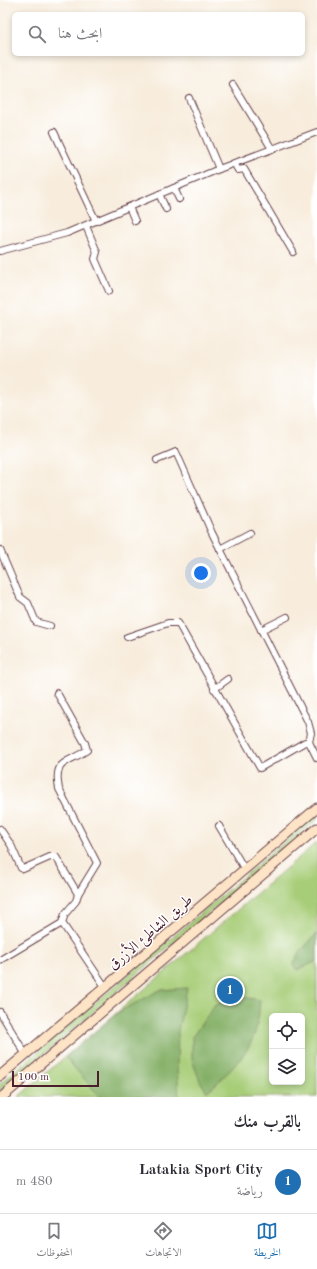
<!DOCTYPE html>
<html lang="ar">
<meta charset="utf-8">
<style>
body{margin:0;font-family:"Old Standard TT",Amiri,serif;background:#f7f7f7;color:#2b2b33;direction:rtl}
.controls{position:absolute;right:12px;bottom:12px;display:grid;overflow:hidden;border-radius:6px;box-shadow:0 2px 6px #0003}
.controls button{width:36px;height:36px;display:grid;place-items:center;padding:0;border:0;border-bottom:1px solid #e1e1e2;background:#fff;color:#2b2b33;font:20px sans-serif}
.scale{position:absolute;left:12px;bottom:10px;width:87px;box-sizing:border-box;padding-left:4px;border:2px solid #4a1f2b;border-top:0;font-size:11px;line-height:14px;white-space:nowrap;color:#4a1f2b;-webkit-text-stroke:3px #fff;paint-order:stroke}
.you{position:absolute;left:201px;top:573px;width:14px;height:14px;margin:-10px;border:3px solid #fff;border-radius:50%;background:#1a73e8;box-shadow:0 0 0 6px #1a73e833}
.badge{display:grid;place-items:center;width:26px;height:26px;border-radius:50%;background:#1f6fb2;color:#fff;font-size:13px;font-weight:700}
.pin{position:absolute;translate:-50% -50%;border:2px solid #fff;box-shadow:0 1px 4px #0006}
.list{margin:0;padding:0;list-style:none}
h2{display:flex;justify-content:space-between;align-items:center;height:52px;margin:0;padding:0 16px;font-size:17px}
h2 small{font-size:13px;font-weight:400;color:#7c7c81}
.list li{display:grid;grid-template-columns:26px 1fr auto;gap:12px;align-items:center;box-sizing:border-box;height:64px;padding:0 16px;border-top:1px solid #e1e1e2}
.list b{display:block;font-size:15px;white-space:nowrap}
.list p{margin:0;font-size:13px;white-space:nowrap;color:#7c7c81}
.list em{font-size:13px;font-style:normal;color:#7c7c81}
.icon{flex:none;width:22px;height:22px;fill:none;stroke:currentColor;stroke-width:2;stroke-linecap:round;stroke-linejoin:round}
.map{position:relative;flex:none;width:317px;height:1097px;overflow:hidden;direction:ltr}
.search{position:absolute;background:#fff;box-shadow:0 2px 6px #0003;left:12px;right:12px;top:12px;height:44px;display:flex;align-items:center;gap:10px;box-sizing:border-box;padding:0 14px;border-radius:6px;color:#7c7c81;font-size:15px}
.sheet{height:116px;background:#fff}
nav{display:flex;justify-content:space-around;align-items:center;box-sizing:border-box;height:56px;border-top:1px solid #e1e1e2;background:#fff;font-size:11px;color:#7c7c81}
nav a{display:grid;justify-items:center;gap:2px}
nav .on{color:#1f6fb2}
.map>svg:first-child{display:block}
</style>
<div class="map">
<svg width="317" height="1097" viewBox="0 0 317 1097">
<rect width="100%" height="100%" fill="#fff"/>
<filter id="ink" filterUnits="userSpaceOnUse"><feTurbulence type="fractalNoise" baseFrequency=".025" numOctaves="2"/><feDisplacementMap in="SourceGraphic" scale="8" xChannelSelector="R" yChannelSelector="G"/><feConvolveMatrix kernelMatrix="1 2 1 2 8 2 1 2 1" color-interpolation-filters="sRGB"/></filter>
<filter id="wash" filterUnits="userSpaceOnUse"><feTurbulence type="fractalNoise" baseFrequency=".012" numOctaves="4" result="noise"/><feDisplacementMap in="SourceGraphic" scale="16" xChannelSelector="R" yChannelSelector="G"/><feGaussianBlur stdDeviation="0.9" result="paint"/><feColorMatrix in="noise" values="0 0 0 0 0 0 0 0 0 0 0 0 0 0 0 0 0 1.4 0 .05"/><feComposite in="paint" operator="in"/></filter>
<g filter="url(#wash)">
<rect width="100%" height="100%" fill="#f8eddd"/>
<g fill="#a7cd78" stroke="#787652" fill-rule="evenodd">
<polygon points="317,814 317,820 0,1092 0,1084"/>
<path d="M 317,842 L 317,1097 L 18,1097 ZM 272,1016 L 302,1016 L 302,1082 L 272,1082 Z"/>
</g>
<g fill="#85b068" stroke="#68684a">
<polygon points="317,933 317,961 297,970 293,965 300,952"/>
<polygon points="187,988 178,1031 177,1066 179,1097 100,1097 65,1057 117,1013 160,990"/>
<path d="M 236,996 L 260,1000 C 259,1008 259,1016 257,1024 C 252,1053 227,1074 207,1092 L 200,1081 L 192,1060 L 192,1037 L 214,1006 Z"/>
</g>
</g>
<g filter="url(#ink)">
<g fill="none" stroke-linecap="round" stroke-linejoin="round">
<g stroke="#643e46" stroke-width="8">
<g id="minor">
<polyline points="233,85 272,149"/>
<polyline points="189,98 219,169"/>
<polyline points="54,132 96,221"/>
<polyline points="234,163 238,170 244,169 293,252"/>
<polyline points="174,188 179,199"/>
<polyline points="159,194 166,209"/>
<polyline points="129,207 135,221"/>
<polyline points="86,226 97,252 95,259 109,291"/>
<polyline points="0,251 67,233 219,169 317,132"/>
<polyline points="157,460 176,452 212,533 308,722 311,733 309,742"/>
<polyline points="220,549 250,533"/>
<polyline points="0,550 20,597 28,603 36,622 50,626"/>
<polyline points="261,630 287,617"/>
<polyline points="127,637 168,623 178,623 260,768 305,742 309,742 317,758"/>
<polyline points="214,689 228,679"/>
<path d="M 57,693 L 85,743 L 87,750 C 67,764 53,759 59,789 L 97,863 L 78,894 L 76,901 L 65,914 L 62,923"/>
<polyline points="219,826 245,870"/>
<polyline points="0,829 11,845 21,868 23,869 50,857 56,857 78,894"/>
<polyline points="0,960 62,923 106,988"/>
<polyline points="0,1012 26,1055"/>
</g>
</g>
<g stroke="#643e46" stroke-width="11">
<g id="secondary">
<polyline points="0,1076 317,808"/>
<polyline points="2,1097 317,828"/>
</g>
</g>
<use href="#minor" stroke="#fff" stroke-width="6"/>
<use href="#secondary" stroke="#fee4c6" stroke-width="9"/>
</g>
</g>
<g text-anchor="middle" stroke-width="3" stroke-linejoin="round" paint-order="stroke">
<g font-size="15" fill="#4a1f2b" stroke="#fff">
<text transform="translate(150 932) rotate(-41)" y="5">طريق الشاطئ الأزرق</text>
</g>
</g>
</svg>
<div class="controls">
<button><svg class="icon" aria-label="locate" viewBox="0 0 24 24"><circle cx="12" cy="12" r="6"/><path d="M12 2v4M12 18v4M2 12h4M18 12h4"/></svg></button>
<button><svg class="icon" aria-label="layers" viewBox="0 0 24 24"><path d="M12 4l9 5-9 5-9-5zM3 14l9 5 9-5"/></svg></button>
</div>
<div class="scale">100 m</div>
<div class="you"></div>
<div class="pin badge" style="left:230px;top:991px">1</div>
<div class="search"><svg class="icon" aria-label="search" viewBox="0 0 24 24"><circle cx="10" cy="10" r="6"/><path d="M15 15l6 6"/></svg>ابحث هنا</div>
</div>
<section class="sheet">
<h2>بالقرب منك<small></small></h2>
<ul class="list">
<li><span class="badge">1</span><div><b>Latakia Sport City</b><p>رياضة</p></div><em>480 m</em></li>
</ul>
</section>
<nav>
<a class="on"><svg class="icon" aria-label="map" viewBox="0 0 24 24"><path d="M3 6l6-2 6 2 6-2v14l-6 2-6-2-6 2zM9 4v14M15 6v14"/></svg>الخريطة</a>
<a><svg class="icon" aria-label="directions" viewBox="0 0 24 24"><path d="M12 3l9 9-9 9-9-9zM9 14v-3h6M13 9l2 2-2 2"/></svg>الاتجاهات</a>
<a><svg class="icon" aria-label="saved" viewBox="0 0 24 24"><path d="M7 4h10v16l-5-4-5 4z"/></svg>المحفوظات</a>
</nav>
